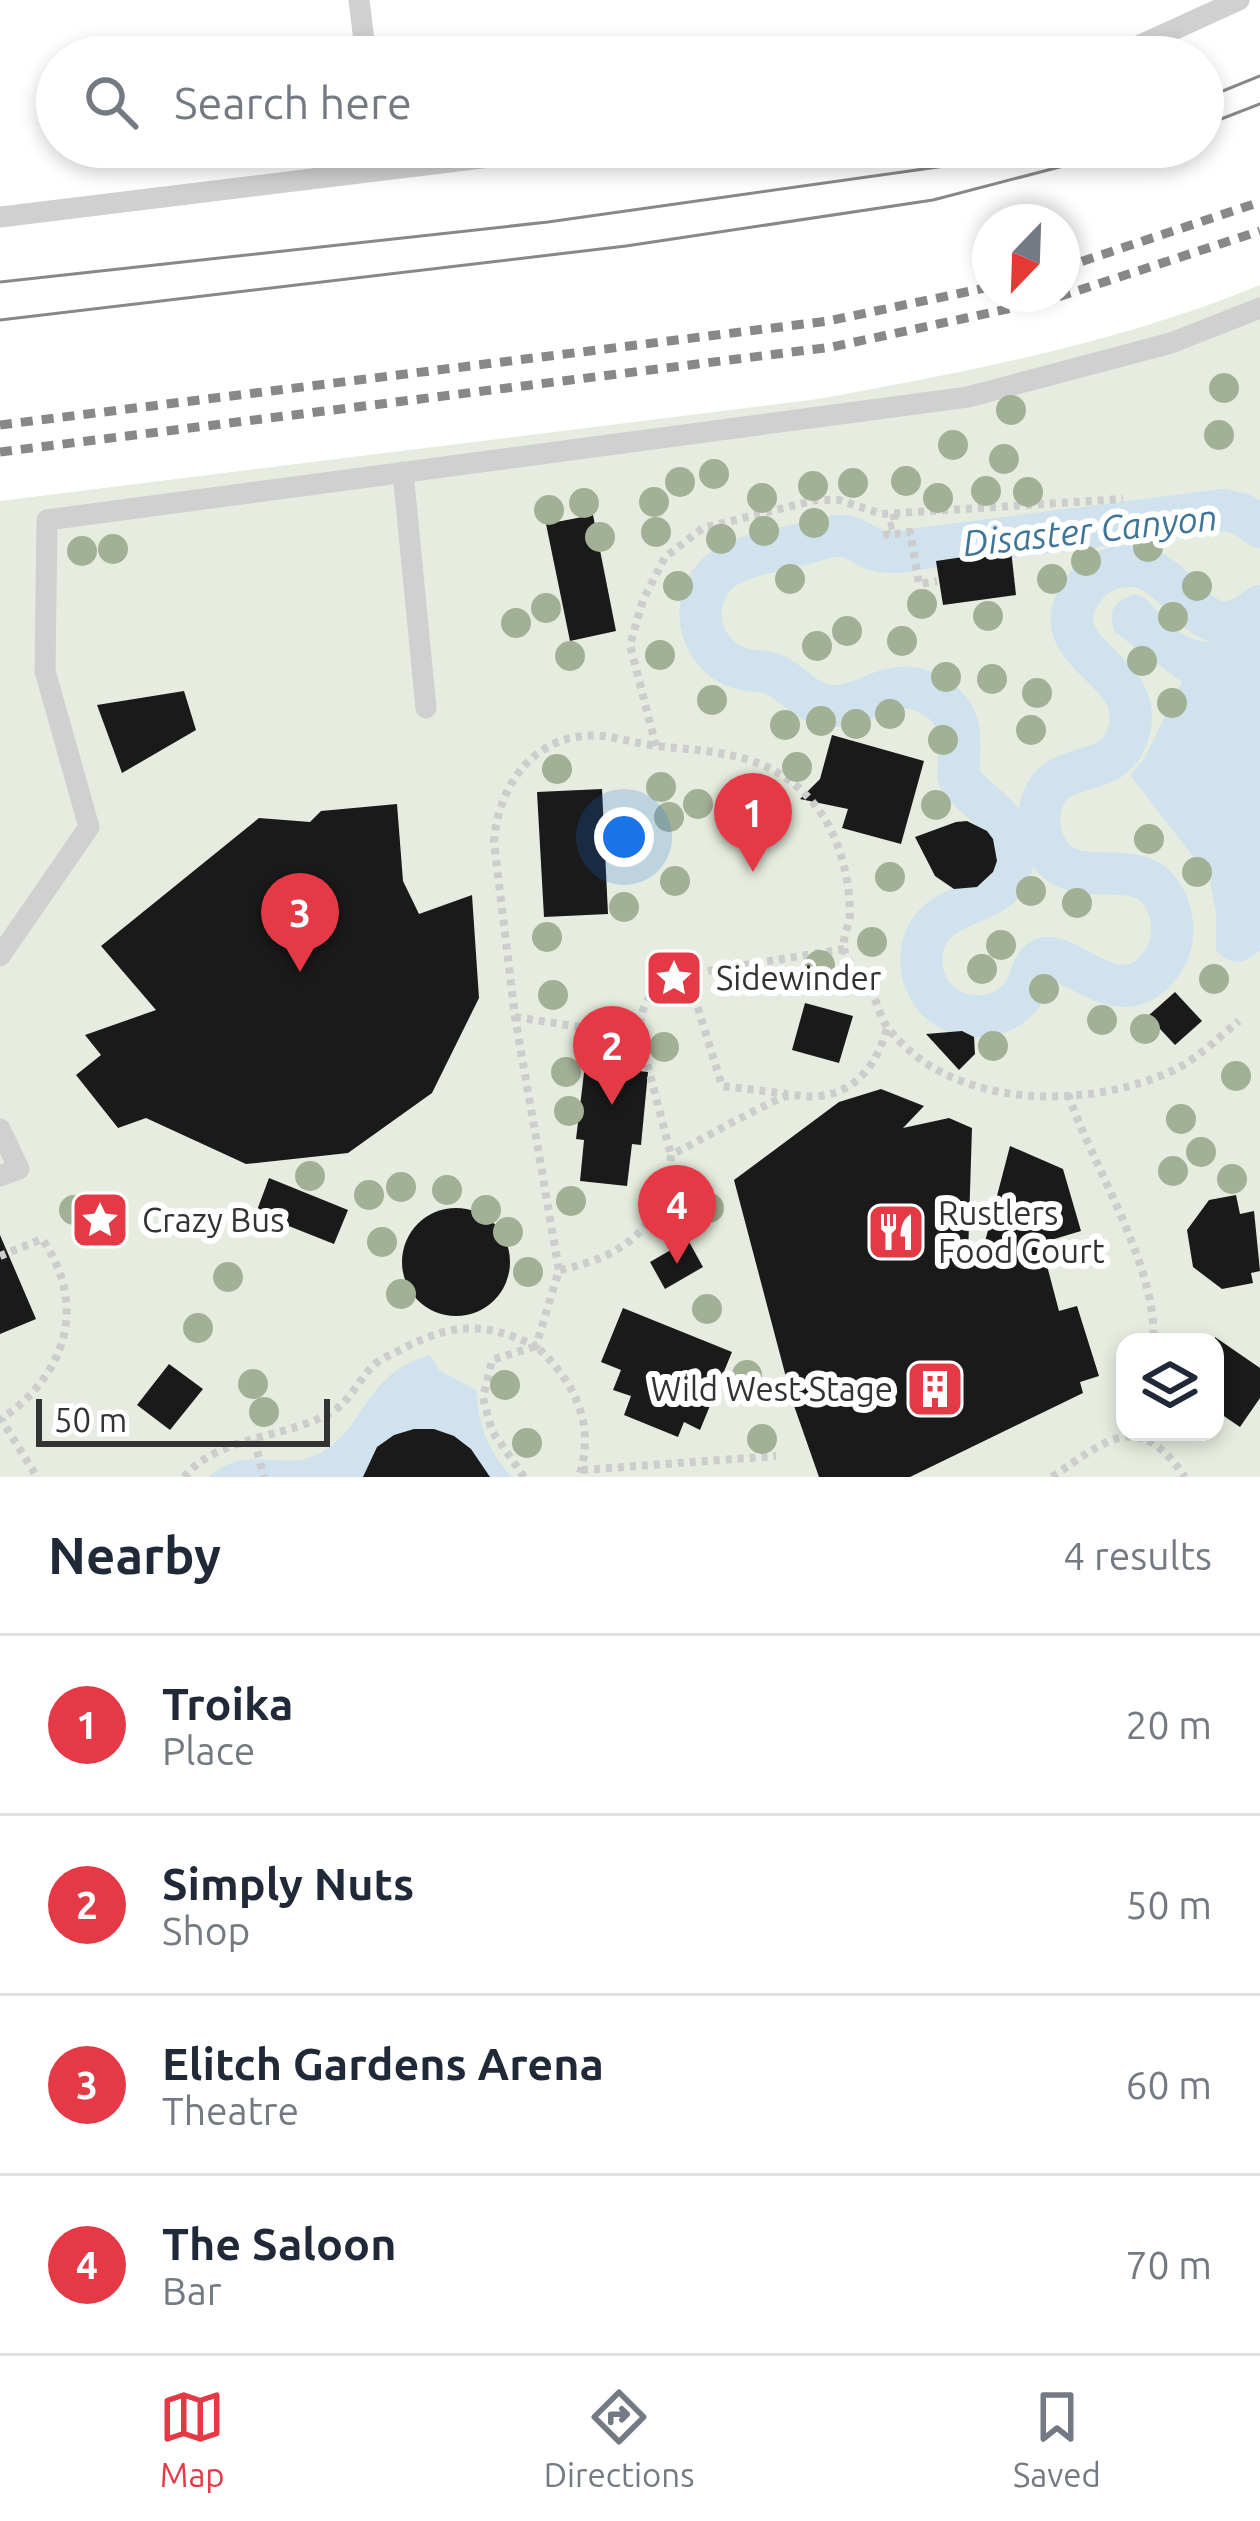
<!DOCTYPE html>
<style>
body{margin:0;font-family:Ubuntu,sans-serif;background:#f6f6f7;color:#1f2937}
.controls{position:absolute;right:36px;bottom:36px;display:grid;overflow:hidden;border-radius:24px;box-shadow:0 6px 18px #0003}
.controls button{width:108px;height:108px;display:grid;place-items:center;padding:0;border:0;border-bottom:3px solid #e0e1e3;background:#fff;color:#1f2937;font:60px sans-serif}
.compass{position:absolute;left:972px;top:204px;width:108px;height:108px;border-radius:50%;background:#fff;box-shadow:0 6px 18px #0003;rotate:203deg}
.scale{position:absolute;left:36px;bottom:30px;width:294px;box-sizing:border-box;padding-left:12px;border:6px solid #333;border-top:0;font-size:33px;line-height:42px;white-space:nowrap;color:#333;-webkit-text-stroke:9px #fff;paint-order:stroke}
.you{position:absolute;left:624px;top:837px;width:42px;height:42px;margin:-30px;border:9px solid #fff;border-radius:50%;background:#1a73e8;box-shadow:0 0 0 18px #1a73e833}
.badge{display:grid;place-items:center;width:78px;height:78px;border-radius:50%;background:#e63946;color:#fff;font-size:39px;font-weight:700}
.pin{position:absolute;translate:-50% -99px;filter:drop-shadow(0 3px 6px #0008)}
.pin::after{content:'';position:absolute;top:63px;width:42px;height:36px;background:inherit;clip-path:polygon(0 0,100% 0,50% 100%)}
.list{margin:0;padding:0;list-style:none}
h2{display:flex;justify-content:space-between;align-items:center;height:156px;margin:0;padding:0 48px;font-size:51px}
h2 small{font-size:39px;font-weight:400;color:#747a83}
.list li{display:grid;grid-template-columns:78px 1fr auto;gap:36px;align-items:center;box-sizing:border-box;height:180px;padding:0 48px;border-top:3px solid #e0e1e3}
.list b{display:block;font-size:45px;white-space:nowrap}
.list p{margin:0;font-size:39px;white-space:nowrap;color:#747a83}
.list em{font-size:39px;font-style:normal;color:#747a83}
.icon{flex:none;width:66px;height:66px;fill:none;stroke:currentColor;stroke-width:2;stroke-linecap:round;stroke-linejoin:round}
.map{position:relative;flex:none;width:1260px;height:1477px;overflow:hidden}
.search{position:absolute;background:#fff;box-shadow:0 6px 18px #0003;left:36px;right:36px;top:36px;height:132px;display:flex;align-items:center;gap:30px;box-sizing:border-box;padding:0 42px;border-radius:66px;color:#747a83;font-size:45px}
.sheet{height:876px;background:#fff}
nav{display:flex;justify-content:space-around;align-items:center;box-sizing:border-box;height:168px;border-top:3px solid #e0e1e3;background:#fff;font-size:33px;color:#747a83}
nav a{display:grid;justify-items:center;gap:6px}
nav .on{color:#e63946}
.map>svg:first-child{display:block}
</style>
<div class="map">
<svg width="1260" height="1477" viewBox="0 0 1260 1477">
<rect width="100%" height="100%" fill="#fff"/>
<path fill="#e6ecdf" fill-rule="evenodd" d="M 1260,285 L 1260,1477 L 0,1477 L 0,501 L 818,399 C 967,372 1119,343 1260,285 ZM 1125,1342 L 1215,1342 L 1215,1432 L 1125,1432 Z"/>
<g fill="#cfe2ee">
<path d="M 1136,594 C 1151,599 1154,610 1165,620 C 1186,642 1211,647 1239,638 L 1249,620 L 1260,613 L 1260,950 C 1245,965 1230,966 1216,950 L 1216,912 L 1209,877 L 1130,775 L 1144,759 L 1182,682 L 1115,632 C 1106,610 1115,600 1136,594 Z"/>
<path d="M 430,1355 L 439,1370 L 477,1391 C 478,1426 488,1451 512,1477 L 209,1477 C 247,1442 281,1473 318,1454 C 367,1430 362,1374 430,1355 Z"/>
</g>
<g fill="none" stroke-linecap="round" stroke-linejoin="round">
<g stroke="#cfe2ee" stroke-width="42">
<polyline points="918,549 1223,510 1242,514 1260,527"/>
<path d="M 909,551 C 897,552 885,553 873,549 C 861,544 853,535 839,536 C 825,536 808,543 794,546 C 756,555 708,559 701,606 C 697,634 715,662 743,669 C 755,672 768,670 779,677 C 799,689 809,706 834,706 C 874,705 896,669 939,700 C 966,719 959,748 958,776 C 973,803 1007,811 1012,844 C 1023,917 932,888 922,951 C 920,966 923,981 932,994 C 952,1022 996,1024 1019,999 C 1030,988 1029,969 1041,960 C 1064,943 1125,1029 1166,956 C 1173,942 1174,927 1170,912 C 1150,844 1081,897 1050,854 C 1033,830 1035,789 1065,776 C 1092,764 1117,768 1128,734 C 1151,666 1033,655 1085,587 C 1094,575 1109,568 1123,566 C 1185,560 1195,661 1260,606"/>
</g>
</g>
<g fill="#1a1a1a">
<polygon points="593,515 616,631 570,641 546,524"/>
<polygon points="1011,550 1016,595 943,605 936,561"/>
<polygon points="184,691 196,730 122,773 97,705"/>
<polygon points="832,735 924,761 901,844 842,828 848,809 800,799 820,779"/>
<polygon points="602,789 608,914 544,917 537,792"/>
<polygon points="397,804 403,881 419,914 472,895 479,998 432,1093 348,1153 246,1164 146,1118 118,1128 76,1075 101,1055 85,1035 156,1010 101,946 259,818 310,822 321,811"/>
<polygon points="967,821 987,831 993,839 997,861 993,872 977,887 954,889 935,876 915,837 956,822"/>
<polygon points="1175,992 1202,1021 1175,1045 1148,1016"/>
<polygon points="805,1003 853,1016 839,1063 792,1050"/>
<polygon points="962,1031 974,1037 975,1054 959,1070 926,1034"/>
<polygon points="585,1065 648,1072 641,1145 632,1144 627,1186 580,1181 584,1140 576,1139"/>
<polygon points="881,1089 924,1106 903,1128 949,1118 972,1128 968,1255 981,1257 1010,1146 1063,1169 1081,1231 1041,1243 1059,1311 1077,1306 1099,1376 1080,1382 1083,1393 910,1477 819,1477 792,1400 734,1180 839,1102"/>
<polygon points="269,1178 348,1210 334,1244 256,1213"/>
<polygon points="1236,1195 1240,1214 1254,1211 1260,1271 1251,1273 1253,1283 1222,1289 1193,1267 1187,1230 1209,1200"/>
<circle cx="456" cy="1262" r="54"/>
<polygon points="0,1235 36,1319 0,1334"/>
<polygon points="688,1240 703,1267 665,1289 650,1262"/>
<polygon points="623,1308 732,1352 700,1430 684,1422 678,1437 624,1415 631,1396 613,1390 621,1370 601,1362"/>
<polygon points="1215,1337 1260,1368 1260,1398 1240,1427 1215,1410"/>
<polygon points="169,1364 203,1389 170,1430 137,1405"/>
<polygon points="414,1429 434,1429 454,1436 471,1449 490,1477 363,1477 377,1447 394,1435"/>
</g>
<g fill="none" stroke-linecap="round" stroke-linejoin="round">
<g stroke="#cdcdcd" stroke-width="8" stroke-dasharray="6 6" stroke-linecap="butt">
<polyline points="894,514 895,525 886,527 887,535 910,532 919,584 937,581"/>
<polyline points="656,746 630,645 643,600 665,557 703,528 816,500 839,500 882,514 1123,499"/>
<polyline points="687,973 722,1086 788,1094"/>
<polyline points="515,1017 640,1036 671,1155"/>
<path d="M 640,1036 C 639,1008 648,993 670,977 L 844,949"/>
<path d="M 1068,1094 C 1092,1165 1159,1269 1153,1342"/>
<path d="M 0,1256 L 42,1239 C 89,1306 65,1376 1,1419 L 37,1477"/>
<path d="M 560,1270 C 626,1256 664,1226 671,1155 C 708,1136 744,1115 781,1098 C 793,1092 805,1098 818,1096 C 857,1093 878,1062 887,1028"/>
<polyline points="254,1440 264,1477"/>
<polyline points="582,1470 776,1456"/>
<path d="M 184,1477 C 220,1434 289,1439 335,1410 C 350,1400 359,1380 372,1367 C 380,1358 393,1354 404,1348 C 456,1322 483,1322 536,1346 L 559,1270 L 515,1017 L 494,842 C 498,783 537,730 603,736 C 621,738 638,744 657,746 C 712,752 766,752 807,796 C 837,827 849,871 850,913 C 850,924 842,938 844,949 C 847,964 866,981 873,995 C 878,1005 881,1019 888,1028 C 952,1111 1088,1110 1174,1070 C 1197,1059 1219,1037 1239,1021"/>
<path d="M 524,1477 L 492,1431 L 483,1398 L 492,1360 L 536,1346 C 575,1382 596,1424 579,1477"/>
<path d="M 1052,1477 C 1108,1439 1138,1409 1185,1477"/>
</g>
<g stroke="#d0d0d0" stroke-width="21">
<polyline points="359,0 366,57"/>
<polyline points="1098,57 1138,46 1239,0"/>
<polyline points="0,217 573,147"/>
<polyline points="403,472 426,708"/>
<polyline points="0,956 89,827 45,671 47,520 968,397 1171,343 1260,308"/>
<polyline points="0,1129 19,1169 0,1176"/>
</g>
<g stroke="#888" stroke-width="3">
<polyline points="1203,99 1260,76"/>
<polyline points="1203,126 1260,104"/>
<polyline points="0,282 548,222 1009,157 1043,147"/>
<polyline points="0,320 626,246 933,200 1136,147"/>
</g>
<g stroke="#888" stroke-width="9" stroke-dasharray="12 9" stroke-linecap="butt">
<polyline points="1062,268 1260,202"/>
<polyline points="0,425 828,321 990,287"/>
<polyline points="0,452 832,347 1049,300 1260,231"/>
</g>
</g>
<g fill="#a2b095">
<circle cx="1224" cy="388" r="15"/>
<circle cx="1011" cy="410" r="15"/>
<circle cx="1219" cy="435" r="15"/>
<circle cx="953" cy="445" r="15"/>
<circle cx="1004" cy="459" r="15"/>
<circle cx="714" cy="474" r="15"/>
<circle cx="906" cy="481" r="15"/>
<circle cx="680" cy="482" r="15"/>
<circle cx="853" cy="483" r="15"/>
<circle cx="813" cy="486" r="15"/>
<circle cx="986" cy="491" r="15"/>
<circle cx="1028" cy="492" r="15"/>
<circle cx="762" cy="498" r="15"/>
<circle cx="938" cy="498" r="15"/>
<circle cx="654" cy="502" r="15"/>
<circle cx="584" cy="503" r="15"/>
<circle cx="549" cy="510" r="15"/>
<circle cx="814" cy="523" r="15"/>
<circle cx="764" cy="531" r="15"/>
<circle cx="656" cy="532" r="15"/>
<circle cx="600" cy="537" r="15"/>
<circle cx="721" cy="539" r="15"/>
<circle cx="1148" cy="547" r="15"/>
<circle cx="113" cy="549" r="15"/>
<circle cx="82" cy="551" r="15"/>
<circle cx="1086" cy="561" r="15"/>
<circle cx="790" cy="579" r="15"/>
<circle cx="1052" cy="579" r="15"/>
<circle cx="678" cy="586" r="15"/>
<circle cx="1197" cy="586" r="15"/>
<circle cx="922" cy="604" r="15"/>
<circle cx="546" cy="608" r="15"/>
<circle cx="988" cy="616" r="15"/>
<circle cx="1173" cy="617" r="15"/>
<circle cx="516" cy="623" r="15"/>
<circle cx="847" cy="631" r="15"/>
<circle cx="902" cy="641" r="15"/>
<circle cx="817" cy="646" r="15"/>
<circle cx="660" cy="655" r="15"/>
<circle cx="570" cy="656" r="15"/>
<circle cx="1142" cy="661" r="15"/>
<circle cx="946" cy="677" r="15"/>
<circle cx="992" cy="679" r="15"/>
<circle cx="1037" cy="693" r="15"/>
<circle cx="712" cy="700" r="15"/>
<circle cx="1172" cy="703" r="15"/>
<circle cx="890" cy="714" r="15"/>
<circle cx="821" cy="721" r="15"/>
<circle cx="856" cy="724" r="15"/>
<circle cx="785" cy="725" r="15"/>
<circle cx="1031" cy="730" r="15"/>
<circle cx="943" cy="740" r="15"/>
<circle cx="797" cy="767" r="15"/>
<circle cx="557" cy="769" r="15"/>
<circle cx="661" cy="787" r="15"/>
<circle cx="698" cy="804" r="15"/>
<circle cx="936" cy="805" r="15"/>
<circle cx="669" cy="817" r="15"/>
<circle cx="1149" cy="839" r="15"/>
<circle cx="1197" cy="872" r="15"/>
<circle cx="890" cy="877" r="15"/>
<circle cx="675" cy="881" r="15"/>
<circle cx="1031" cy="891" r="15"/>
<circle cx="1077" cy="903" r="15"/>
<circle cx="624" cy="907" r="15"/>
<circle cx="547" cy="937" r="15"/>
<circle cx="872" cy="942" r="15"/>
<circle cx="1001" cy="945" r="15"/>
<circle cx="820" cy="965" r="15"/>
<circle cx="982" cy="969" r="15"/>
<circle cx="1214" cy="979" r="15"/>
<circle cx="1044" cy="989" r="15"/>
<circle cx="553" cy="995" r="15"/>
<circle cx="1102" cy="1020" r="15"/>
<circle cx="1145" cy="1029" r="15"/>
<circle cx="993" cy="1046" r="15"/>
<circle cx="664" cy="1047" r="15"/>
<circle cx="566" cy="1072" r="15"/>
<circle cx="1236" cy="1076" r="15"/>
<circle cx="569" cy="1111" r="15"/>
<circle cx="1181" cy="1119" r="15"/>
<circle cx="1201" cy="1152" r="15"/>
<circle cx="1173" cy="1171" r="15"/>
<circle cx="310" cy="1176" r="15"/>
<circle cx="1232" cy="1179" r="15"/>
<circle cx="401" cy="1187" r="15"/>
<circle cx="447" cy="1190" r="15"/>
<circle cx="369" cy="1195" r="15"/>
<circle cx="571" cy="1201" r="15"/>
<circle cx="709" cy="1208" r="15"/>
<circle cx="74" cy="1210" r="15"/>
<circle cx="486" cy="1210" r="15"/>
<circle cx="508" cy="1232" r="15"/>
<circle cx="382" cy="1242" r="15"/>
<circle cx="528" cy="1272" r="15"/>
<circle cx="228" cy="1277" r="15"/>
<circle cx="401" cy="1294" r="15"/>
<circle cx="707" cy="1309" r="15"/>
<circle cx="198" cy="1328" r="15"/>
<circle cx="747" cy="1375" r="15"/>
<circle cx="253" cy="1384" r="15"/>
<circle cx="505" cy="1385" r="15"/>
<circle cx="264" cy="1412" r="15"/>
<circle cx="762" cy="1439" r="15"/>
<circle cx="527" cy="1443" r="15"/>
</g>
<defs>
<g id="sight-square" transform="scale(3)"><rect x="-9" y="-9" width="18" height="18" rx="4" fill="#e63946" stroke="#fff"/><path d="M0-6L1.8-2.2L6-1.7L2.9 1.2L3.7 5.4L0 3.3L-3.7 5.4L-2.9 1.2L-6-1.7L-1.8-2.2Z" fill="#fff"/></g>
<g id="restaurant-square" transform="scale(3)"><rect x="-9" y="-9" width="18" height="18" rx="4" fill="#e63946" stroke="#fff"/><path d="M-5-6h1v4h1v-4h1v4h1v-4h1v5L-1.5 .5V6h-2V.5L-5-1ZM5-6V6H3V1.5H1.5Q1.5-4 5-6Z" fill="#fff"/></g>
<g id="building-square" transform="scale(3)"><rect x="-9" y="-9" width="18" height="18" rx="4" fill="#e63946" stroke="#fff"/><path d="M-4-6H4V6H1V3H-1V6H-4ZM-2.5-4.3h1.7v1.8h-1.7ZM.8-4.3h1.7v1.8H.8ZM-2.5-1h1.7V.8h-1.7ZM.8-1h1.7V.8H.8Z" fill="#fff"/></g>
</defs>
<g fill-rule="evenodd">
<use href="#sight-square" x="674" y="978"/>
<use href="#sight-square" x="100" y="1220"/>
<use href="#restaurant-square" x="896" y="1232"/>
<use href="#building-square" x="935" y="1389"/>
</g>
<g text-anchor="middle" stroke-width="12" stroke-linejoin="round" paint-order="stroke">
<g font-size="33" fill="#333" stroke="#fff" text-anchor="start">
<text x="716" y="990">Sidewinder</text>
<text x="938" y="1225">Rustlers<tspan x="938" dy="38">Food Court</tspan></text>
<text x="142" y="1232">Crazy Bus</text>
<text x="893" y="1401" text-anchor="end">Wild West Stage</text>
</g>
<g font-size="36" font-style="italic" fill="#3f7597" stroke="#fff">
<text transform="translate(1090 530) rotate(-6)" y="13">Disaster Canyon</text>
</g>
</g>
</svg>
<div class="controls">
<button><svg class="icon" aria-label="layers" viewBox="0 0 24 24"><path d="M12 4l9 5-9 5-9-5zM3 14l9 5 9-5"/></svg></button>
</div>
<svg class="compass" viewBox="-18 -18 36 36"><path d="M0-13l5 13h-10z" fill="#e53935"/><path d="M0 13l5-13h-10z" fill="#747a83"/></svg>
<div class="scale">50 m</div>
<div class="you"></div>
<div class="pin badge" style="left:753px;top:872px">1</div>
<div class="pin badge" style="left:612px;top:1105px">2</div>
<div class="pin badge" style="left:300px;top:972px">3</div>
<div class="pin badge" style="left:677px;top:1264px">4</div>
<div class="search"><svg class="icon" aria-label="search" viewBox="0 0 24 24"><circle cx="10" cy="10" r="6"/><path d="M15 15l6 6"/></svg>Search here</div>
</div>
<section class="sheet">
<h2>Nearby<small>4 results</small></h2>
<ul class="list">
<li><span class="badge">1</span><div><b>Troika</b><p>Place</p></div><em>20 m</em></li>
<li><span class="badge">2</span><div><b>Simply Nuts</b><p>Shop</p></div><em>50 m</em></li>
<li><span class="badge">3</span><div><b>Elitch Gardens Arena</b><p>Theatre</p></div><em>60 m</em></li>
<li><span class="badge">4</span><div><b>The Saloon</b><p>Bar</p></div><em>70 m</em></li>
</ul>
</section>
<nav>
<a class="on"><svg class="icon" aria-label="map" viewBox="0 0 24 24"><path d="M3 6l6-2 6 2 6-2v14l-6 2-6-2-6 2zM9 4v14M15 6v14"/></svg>Map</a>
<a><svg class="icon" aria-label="directions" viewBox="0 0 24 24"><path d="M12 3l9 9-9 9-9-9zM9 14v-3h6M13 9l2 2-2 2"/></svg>Directions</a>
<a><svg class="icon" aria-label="saved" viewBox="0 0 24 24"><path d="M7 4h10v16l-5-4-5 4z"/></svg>Saved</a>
</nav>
